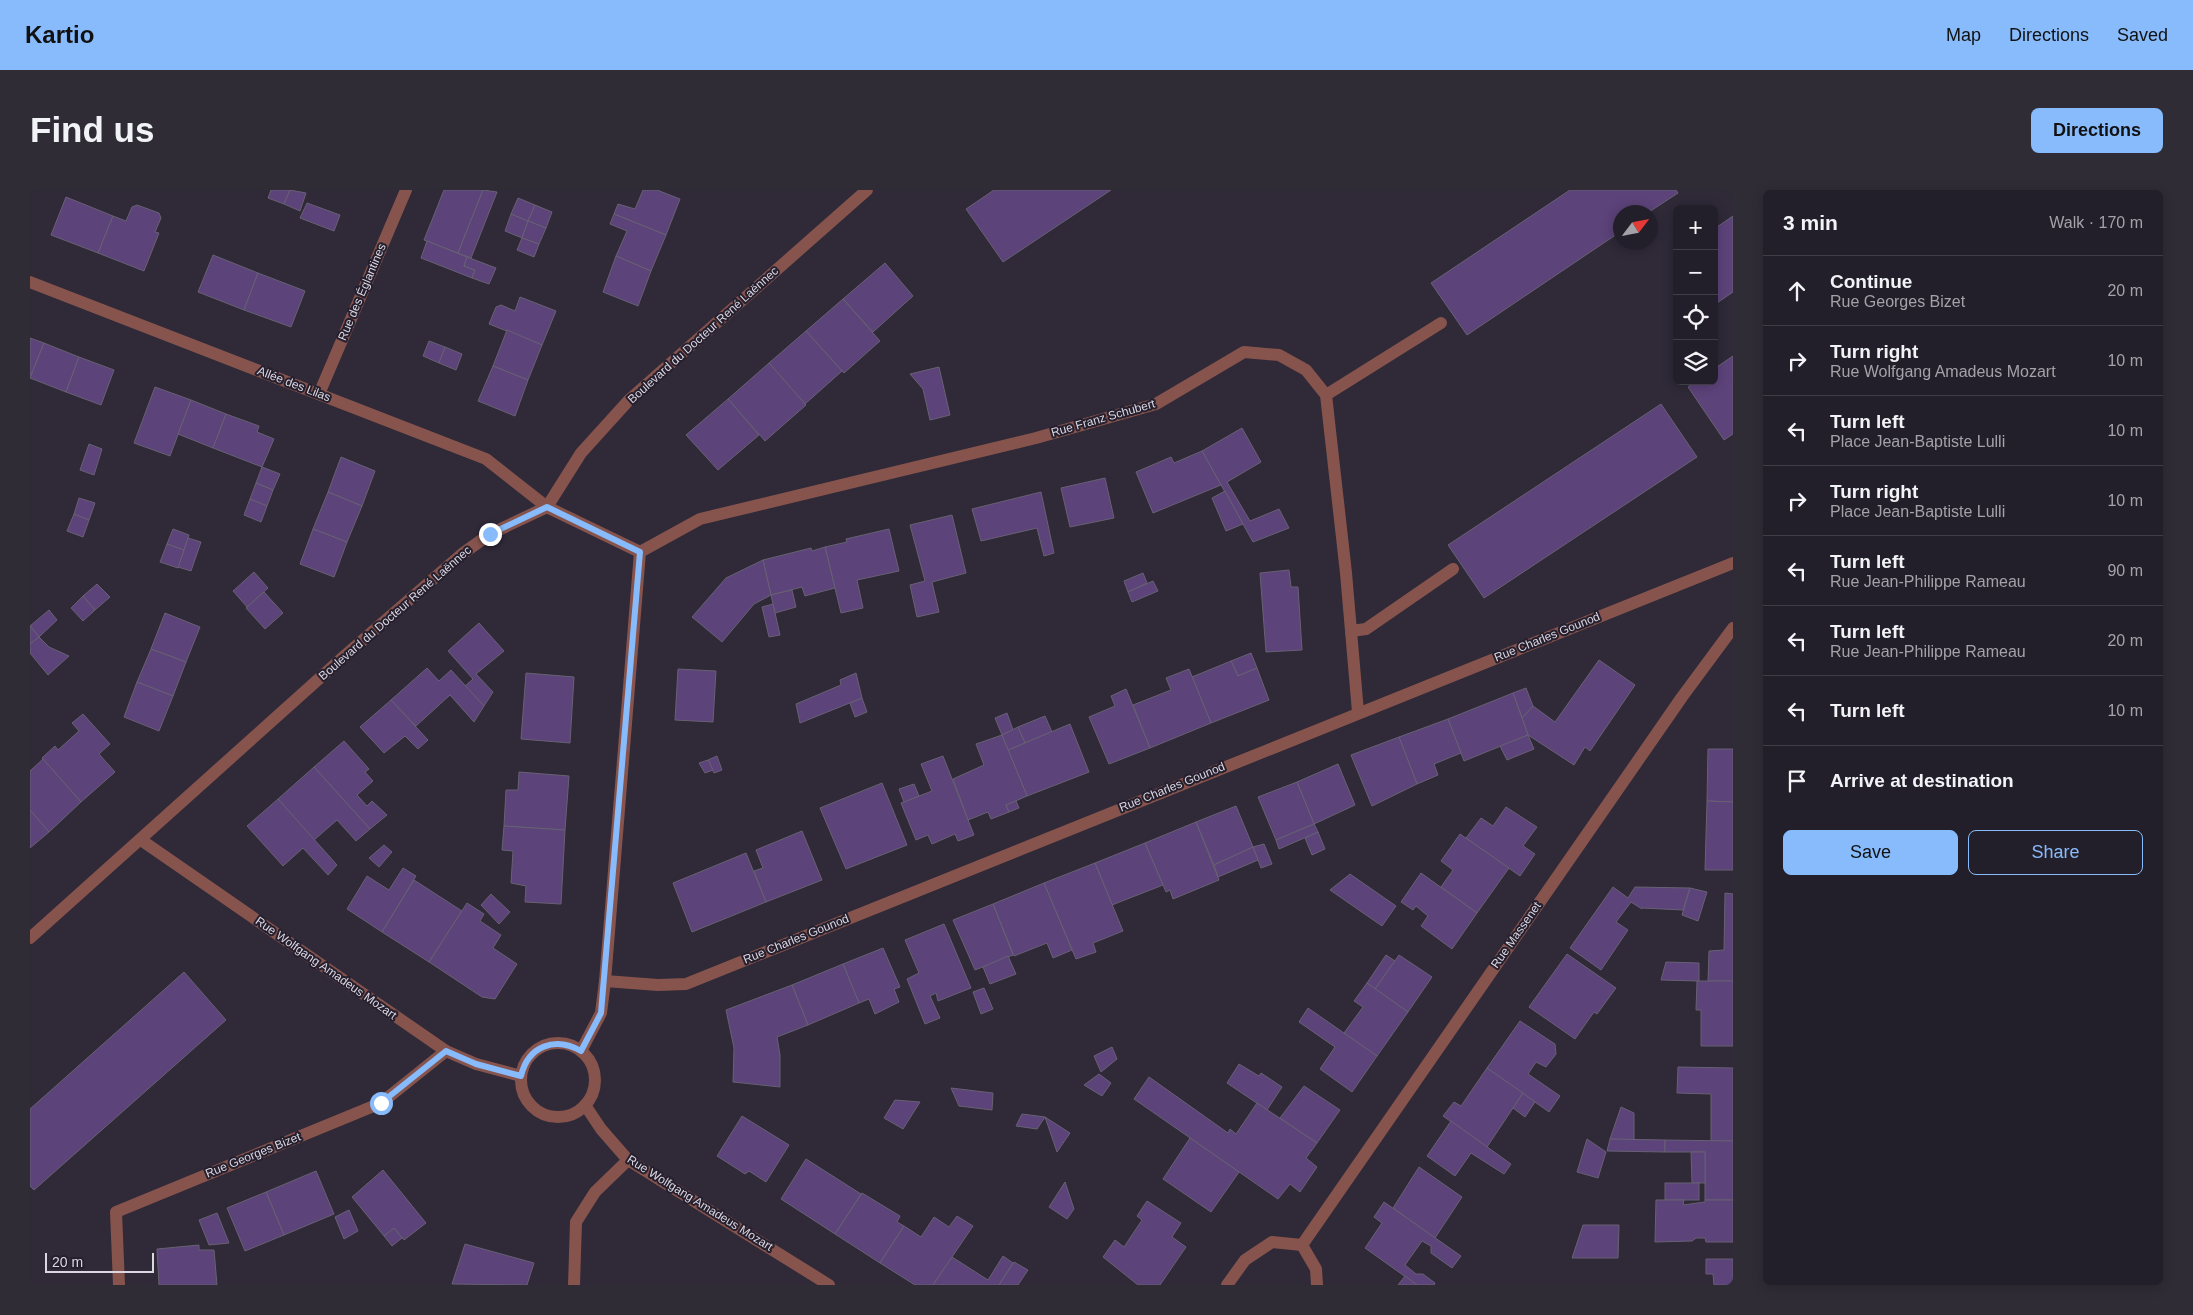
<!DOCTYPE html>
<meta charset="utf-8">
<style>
body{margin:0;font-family:Arial,sans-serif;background:#2f2c36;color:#f1f3f6}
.controls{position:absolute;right:15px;top:15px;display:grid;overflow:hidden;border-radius:8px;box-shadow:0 2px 12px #0003}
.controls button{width:45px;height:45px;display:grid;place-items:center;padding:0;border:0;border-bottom:1px solid #403d47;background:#231f2a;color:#f1f3f6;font:25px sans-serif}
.compass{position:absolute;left:1583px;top:15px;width:45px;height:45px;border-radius:50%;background:#231f2a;box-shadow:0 2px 12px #0003;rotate:58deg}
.scale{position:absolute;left:15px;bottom:12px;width:109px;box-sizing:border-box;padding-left:5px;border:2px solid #dbd7e1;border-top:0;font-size:14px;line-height:18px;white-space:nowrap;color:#dbd7e1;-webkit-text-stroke:4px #251f2e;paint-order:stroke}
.stop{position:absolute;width:15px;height:15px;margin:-11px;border:4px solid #87bbfc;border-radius:50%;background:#fff}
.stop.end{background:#87bbfc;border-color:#fff;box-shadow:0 1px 5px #0008}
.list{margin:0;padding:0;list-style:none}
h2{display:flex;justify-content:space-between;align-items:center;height:65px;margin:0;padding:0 20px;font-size:21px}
h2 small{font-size:16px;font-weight:400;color:#a3a2a8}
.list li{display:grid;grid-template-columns:32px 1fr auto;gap:15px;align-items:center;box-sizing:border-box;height:70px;padding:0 20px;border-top:1px solid #403d47}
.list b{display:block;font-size:19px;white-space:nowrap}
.list p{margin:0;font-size:16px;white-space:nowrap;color:#a3a2a8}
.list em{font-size:16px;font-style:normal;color:#a3a2a8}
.actions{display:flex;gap:10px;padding:15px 20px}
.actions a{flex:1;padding:11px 0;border:1px solid #87bbfc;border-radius:8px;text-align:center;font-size:18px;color:#87bbfc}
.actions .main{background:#87bbfc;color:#111}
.icon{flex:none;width:28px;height:28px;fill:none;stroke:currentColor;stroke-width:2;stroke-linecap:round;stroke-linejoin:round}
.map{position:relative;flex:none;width:1703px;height:1095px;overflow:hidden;border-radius:8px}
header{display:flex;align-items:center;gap:30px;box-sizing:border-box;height:70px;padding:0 25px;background:#87bbfc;color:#111}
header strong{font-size:24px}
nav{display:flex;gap:28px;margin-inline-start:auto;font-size:18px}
.intro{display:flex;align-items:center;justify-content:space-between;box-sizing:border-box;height:120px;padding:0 30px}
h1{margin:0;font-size:35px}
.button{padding:12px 22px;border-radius:8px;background:#87bbfc;color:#111;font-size:18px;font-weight:700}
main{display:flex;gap:30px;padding:0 30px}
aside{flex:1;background:#231f2a;border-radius:8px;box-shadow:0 2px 12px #0003}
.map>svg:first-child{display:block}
</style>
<header>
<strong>Kartio</strong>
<nav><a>Map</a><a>Directions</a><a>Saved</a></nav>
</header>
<div class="intro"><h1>Find us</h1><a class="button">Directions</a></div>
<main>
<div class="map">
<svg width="1703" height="1095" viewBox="0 0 1703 1095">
<rect width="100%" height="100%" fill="#2f2938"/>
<g fill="#5c437a" stroke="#686173">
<polygon points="241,0 260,0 254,14 238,8"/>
<polygon points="260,0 276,3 270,21 254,14"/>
<polygon points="414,0 453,0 428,63 394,50"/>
<polygon points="453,0 467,2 441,68 428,63"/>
<polygon points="613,0 627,0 650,9 636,45 584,24 588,14 605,19"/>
<polygon points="964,0 1081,0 973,72 936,19"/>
<polygon points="1540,0 1646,0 1648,3 1619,22 1590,22 1590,42 1437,145 1401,93"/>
<polygon points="36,7 83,26 68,63 21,45"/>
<polygon points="488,8 505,15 498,31 481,24"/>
<polygon points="277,13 310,25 304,41 270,28"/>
<polygon points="107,15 129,23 131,28 125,42 129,43 114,81 68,63 83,26 96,31 102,17"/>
<polygon points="505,15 522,22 516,38 498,31"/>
<polygon points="481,24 498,31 492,48 475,41"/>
<polygon points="584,24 636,45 621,81 586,66 597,41 580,34"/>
<polygon points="1703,26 1703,102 1684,115 1684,39"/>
<polygon points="498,31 516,38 509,54 492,48"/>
<polygon points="492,48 509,54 504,67 487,60"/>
<polygon points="397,51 437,67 434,76 445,80 442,88 391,68"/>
<polygon points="183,65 228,83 214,120 168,102"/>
<polygon points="586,66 621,81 608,116 573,102"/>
<polygon points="437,67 466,78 459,94 442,88 445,80 434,76"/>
<polygon points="855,73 883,106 843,142 813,109"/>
<polygon points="228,83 275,101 261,137 214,120"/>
<polygon points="490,107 526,121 512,155 459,134 466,117 471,115 485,121"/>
<polygon points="813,109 850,151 814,183 776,141"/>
<polygon points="477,140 512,155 498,190 463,176"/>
<polygon points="776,141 812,181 775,214 739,173"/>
<polygon points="0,148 14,153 0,188"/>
<polygon points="399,151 415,157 409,173 393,166"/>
<polygon points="14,153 49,167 36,202 0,188"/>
<polygon points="415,157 432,164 426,180 409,173"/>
<polygon points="1703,166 1703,244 1694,250 1658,197 1666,191 1684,191 1684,179"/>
<polygon points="49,167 84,180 71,215 36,202"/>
<polygon points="739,173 776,215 735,251 698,209"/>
<polygon points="463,176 498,190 485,226 448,211"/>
<polygon points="909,177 920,225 900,230 893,199 880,184"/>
<polygon points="125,197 161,210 140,266 104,253"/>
<polygon points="698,209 729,245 688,280 656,245"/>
<polygon points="161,210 196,224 183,258 148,244"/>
<polygon points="1631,214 1667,267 1454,408 1418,355"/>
<polygon points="196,224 229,236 227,242 244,249 232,277 183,258"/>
<polygon points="1212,238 1231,272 1197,292 1220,331 1249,319 1259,338 1223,352 1172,261"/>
<polygon points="59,254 72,259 64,285 50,280"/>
<polygon points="1172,261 1191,295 1123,323 1106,282 1141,267 1144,273"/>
<polygon points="311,267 345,281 332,316 298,302"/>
<polygon points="232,277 250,284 243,300 226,293"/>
<polygon points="1075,288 1084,328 1040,337 1031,298"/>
<polygon points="226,293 243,300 237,316 220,309"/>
<polygon points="1195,301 1213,334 1196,341 1182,308"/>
<polygon points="298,302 332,316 317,352 283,339"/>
<polygon points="1011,302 1024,363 1014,366 1007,338 951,351 942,319"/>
<polygon points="49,308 65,313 59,330 44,324"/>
<polygon points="220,309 237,316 231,332 214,325"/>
<polygon points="44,324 59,330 53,347 37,341"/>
<polygon points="922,325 936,383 902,392 909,422 887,427 880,395 895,391 880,335"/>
<polygon points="143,339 159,345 154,360 137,354"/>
<polygon points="283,339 317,352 304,387 270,374"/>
<polygon points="859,339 869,381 827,390 833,418 811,423 795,357 817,352 816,349"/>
<polygon points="158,348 171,352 161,381 148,377"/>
<polygon points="137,354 154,360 148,378 130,372"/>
<polygon points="795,357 805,398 775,406 772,397 741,405 733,370 781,358 782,361"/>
<polygon points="733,370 741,405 724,414 692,452 662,427 696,388"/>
<polygon points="1259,380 1261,397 1268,397 1272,460 1236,462 1230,383"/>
<polygon points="224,382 238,398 217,417 203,401"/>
<polygon points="1113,383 1117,393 1098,402 1094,391"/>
<polygon points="1123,391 1128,401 1102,412 1098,402"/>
<polygon points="67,394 80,407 65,420 53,406"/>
<polygon points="762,400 766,417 745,423 741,405"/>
<polygon points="234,402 253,423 235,439 216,418"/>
<polygon points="53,406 65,420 53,431 41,418"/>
<polygon points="743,414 750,445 739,447 732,417"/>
<polygon points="19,420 27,430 9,447 0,436"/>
<polygon points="135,423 170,437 156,472 121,459"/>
<polygon points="449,433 474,461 446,484 463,502 454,516 435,496 443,489 418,461"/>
<polygon points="0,436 9,447 0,454"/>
<polygon points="9,447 19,457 39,466 18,485 0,463 0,454"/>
<polygon points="121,459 156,472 143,506 107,492"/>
<polygon points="1221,463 1227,478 1208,486 1201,471"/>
<polygon points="1569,470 1605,495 1560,561 1555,557 1544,575 1498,545 1492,528 1503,516 1525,532"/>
<polygon points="1201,471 1208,486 1227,478 1239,510 1181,533 1162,487"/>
<polygon points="397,478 409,491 421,480 454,516 444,532 420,505 386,536 361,510"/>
<polygon points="648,479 686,481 683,532 645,530"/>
<polygon points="1159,479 1181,533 1120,558 1103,515 1141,500 1136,488"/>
<polygon points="496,483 544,487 540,553 491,549"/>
<polygon points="826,483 832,508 770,533 766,514 811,495 810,490"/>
<polygon points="107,492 143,506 129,541 94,527"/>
<polygon points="1496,498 1503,516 1492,528 1483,503"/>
<polygon points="1096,499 1120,558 1079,574 1059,527 1085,516 1081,506"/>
<polygon points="1483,503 1498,545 1434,571 1418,529"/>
<polygon points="832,508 837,522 825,527 820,513"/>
<polygon points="361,510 398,550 388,559 375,546 354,563 330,537"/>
<polygon points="977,523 983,540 972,545 965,528"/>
<polygon points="53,524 80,554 69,564 85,582 51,612 12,568 25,556 28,560 49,541 42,533"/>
<polygon points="1015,526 1022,542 995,553 988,537"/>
<polygon points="1418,529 1431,563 1404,574 1408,585 1387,594 1369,547"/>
<polygon points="1040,534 1059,582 997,606 978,560"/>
<polygon points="988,537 995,553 978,560 972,545"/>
<polygon points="972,545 997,606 976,615 979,622 961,629 958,622 938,630 923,589 954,575 946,554"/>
<polygon points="1498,545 1504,559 1477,570 1470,556"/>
<polygon points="1369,547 1387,594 1342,616 1321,565"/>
<polygon points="314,551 339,579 335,582 343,591 327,605 337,616 342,611 357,625 340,639 284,577"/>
<polygon points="1678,559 1703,559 1703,612 1677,611"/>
<polygon points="687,566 692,580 684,583 678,570"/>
<polygon points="913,566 944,645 928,651 925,644 902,654 898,645 886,650 871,613 902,601 891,574"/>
<polygon points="13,569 51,612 19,642 0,620 0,581"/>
<polygon points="678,570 683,580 675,583 669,573"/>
<polygon points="1308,574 1325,615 1284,634 1267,592"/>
<polygon points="284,577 340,639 326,651 307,630 284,650 248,609"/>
<polygon points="489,582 539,586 535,640 474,636 476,600 488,600"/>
<polygon points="1267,592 1284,634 1246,650 1228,607"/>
<polygon points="852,593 877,655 816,679 790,618"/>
<polygon points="884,594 889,606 874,612 869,599"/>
<polygon points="248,609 307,675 298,685 273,658 253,676 217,636"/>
<polygon points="986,611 989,618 979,622 976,615"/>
<polygon points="1677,611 1703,612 1703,680 1675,680"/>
<polygon points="1206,616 1223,657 1184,675 1166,632"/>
<polygon points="1476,617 1507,637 1493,656 1505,664 1490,686 1436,648 1451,628 1463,636"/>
<polygon points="0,620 19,642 0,658"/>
<polygon points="1166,632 1189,690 1143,709 1140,700 1136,702 1115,653"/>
<polygon points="1284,634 1288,642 1249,659 1246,650"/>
<polygon points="474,636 535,640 531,714 495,712 496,696 481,693 483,661 472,660"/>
<polygon points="772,641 792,690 736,712 724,681 733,678 726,660"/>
<polygon points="1288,642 1295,659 1282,665 1275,648"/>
<polygon points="1430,644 1479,678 1447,723 1411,697 1423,680 1411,671"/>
<polygon points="1115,653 1133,695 1082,715 1065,673"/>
<polygon points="1234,654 1242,674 1231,678 1223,657"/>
<polygon points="354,655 362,662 349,677 339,668"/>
<polygon points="1223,657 1228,670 1188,687 1184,675"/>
<polygon points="716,663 736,712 662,742 643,693"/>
<polygon points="1065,673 1093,741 1063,753 1066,762 1046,769 1014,693"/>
<polygon points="373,678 386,686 352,742 317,719 337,686 359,700"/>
<polygon points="1391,683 1447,723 1422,759 1391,736 1398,726 1386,716 1383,720 1371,712"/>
<polygon points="1320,684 1366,716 1352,736 1300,700"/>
<polygon points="384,690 432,721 399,772 352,742"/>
<polygon points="1014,693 1042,760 1023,768 1017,753 984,766 963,714"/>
<polygon points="1583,697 1598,708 1605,697 1660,698 1653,720 1612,718 1612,719 1601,712 1586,732 1598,740 1571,780 1540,758"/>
<polygon points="1660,698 1677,702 1668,731 1652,725"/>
<polygon points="1695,703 1703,704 1703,791 1678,791 1679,761 1694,760"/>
<polygon points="461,704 480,722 469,734 451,715"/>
<polygon points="437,713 454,724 450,731 471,745 463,758 487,774 465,809 452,807 399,772"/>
<polygon points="963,714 983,765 945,780 923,730"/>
<polygon points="914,734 941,798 908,811 906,803 900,806 910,828 895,834 877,789 889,783 875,750"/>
<polygon points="853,758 870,797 864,799 869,812 845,824 839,809 829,813 813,774"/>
<polygon points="1537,764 1586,798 1567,824 1564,822 1545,849 1499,817"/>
<polygon points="1356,765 1365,771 1345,799 1337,793"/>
<polygon points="1369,765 1402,787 1378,822 1345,799"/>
<polygon points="978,766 986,784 960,794 953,777"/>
<polygon points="1636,772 1669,773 1669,791 1631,790"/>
<polygon points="813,774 829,813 778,835 762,795"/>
<polygon points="154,782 196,830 4,1000 0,996 0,919"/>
<polygon points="1667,791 1703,791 1703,856 1671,856 1671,820 1666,820"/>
<polygon points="1337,793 1378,822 1347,866 1314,843 1333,817 1324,811"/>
<polygon points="762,795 778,835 747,847 750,865 750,897 703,892 704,858 696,820"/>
<polygon points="954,798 963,819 951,824 943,802"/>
<polygon points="1278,818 1347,866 1322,902 1290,879 1305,857 1269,832"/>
<polygon points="1490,831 1525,854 1526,864 1516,877 1506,872 1498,884 1530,906 1519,922 1457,878"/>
<polygon points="1082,857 1087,869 1071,882 1064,866"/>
<polygon points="1209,874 1229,886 1231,883 1252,897 1237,920 1197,893"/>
<polygon points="1648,877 1703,878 1703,951 1681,951 1681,904 1647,903"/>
<polygon points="1457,878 1493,903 1457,957 1413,926 1424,912 1431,916"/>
<polygon points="1069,884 1081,893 1072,906 1054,895"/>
<polygon points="1119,887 1198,943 1200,939 1206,944 1227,913 1287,953 1276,968 1287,977 1270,1002 1260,994 1248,1009 1104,909"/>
<polygon points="1274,896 1310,920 1287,953 1250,928"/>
<polygon points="921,898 963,903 962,920 929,916"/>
<polygon points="1493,903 1505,912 1495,927 1483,918"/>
<polygon points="865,910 890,912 873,939 854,928"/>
<polygon points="1591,917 1604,923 1604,950 1580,949"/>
<polygon points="992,924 1015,927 1007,939 986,936"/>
<polygon points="712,926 759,955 736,992 719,981 715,984 687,966"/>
<polygon points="1015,927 1040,943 1027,962"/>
<polygon points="1421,931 1481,974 1474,984 1441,963 1425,986 1397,966"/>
<polygon points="1160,948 1209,982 1181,1022 1133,989"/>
<polygon points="1557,949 1576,962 1568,988 1547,982"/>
<polygon points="1580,949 1635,950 1635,962 1577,961"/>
<polygon points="1635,950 1703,951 1703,1010 1675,1010 1675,962 1635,962"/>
<polygon points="1661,962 1675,962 1675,993 1662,993"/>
<polygon points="776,969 831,1004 805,1044 751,1009"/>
<polygon points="1389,977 1432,1007 1405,1048 1363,1018"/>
<polygon points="353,980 396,1033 374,1050 364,1038 354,1046 322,1007"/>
<polygon points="286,981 304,1024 254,1045 236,1002"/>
<polygon points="1035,992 1044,1019 1037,1029 1019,1017"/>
<rect x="1635" y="993" width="34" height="17"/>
<polygon points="236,1002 254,1045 215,1061 197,1018"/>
<polygon points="832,1003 870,1026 867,1032 874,1036 850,1073 805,1044"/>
<polygon points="1626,1010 1654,1010 1653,1015 1675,1012 1675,1010 1703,1010 1703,1052 1676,1052 1675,1048 1666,1048 1662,1051 1625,1052"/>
<polygon points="1117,1011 1151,1033 1142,1047 1156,1057 1130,1095 1108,1095 1073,1067 1085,1050 1094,1057 1112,1030 1107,1026"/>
<polygon points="1354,1012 1431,1066 1422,1078 1401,1063 1401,1056 1392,1051 1375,1075 1386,1084 1393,1084 1405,1093 1404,1095 1387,1095 1335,1058 1352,1033 1344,1027"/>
<polygon points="319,1020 328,1041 314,1049 305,1027"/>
<polygon points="187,1023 199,1053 179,1055 169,1030"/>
<polygon points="927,1026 943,1036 903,1095 885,1095 850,1073 874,1036 891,1047 904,1027 919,1037"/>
<polygon points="1553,1035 1589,1035 1588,1068 1542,1068"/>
<polygon points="364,1038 372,1048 362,1056 354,1046"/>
<polygon points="435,1054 504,1073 497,1095 422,1094"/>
<polygon points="169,1055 169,1060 184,1060 187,1095 129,1095 127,1059"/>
<polygon points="973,1066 983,1073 969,1095 903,1095 922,1067 958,1090"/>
<polygon points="1676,1069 1703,1069 1703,1095 1684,1095 1683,1084 1676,1084"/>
<polygon points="984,1072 998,1080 988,1095 969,1095"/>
<polygon points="1375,1086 1387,1095 1368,1095"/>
</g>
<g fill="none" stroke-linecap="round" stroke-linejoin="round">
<g stroke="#86544c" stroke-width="12">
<polyline points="1296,205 1411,133"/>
<polyline points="1321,441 1336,439 1423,379"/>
</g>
<g stroke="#86544c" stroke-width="12">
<polyline points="289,204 376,0"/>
<polyline points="610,362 670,329 1006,248 1126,214 1214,162 1249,165 1276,180 1296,205 1316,383 1328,522"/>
<polyline points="575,791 628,795 656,794 1703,373"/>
<polyline points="1272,1055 1652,507 1703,438"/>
<polyline points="1272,1055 1286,1079 1287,1095"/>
<polyline points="89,1095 86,1022 351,913 416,861"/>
<polyline points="544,1095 546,1032 565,1002 598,970"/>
<polyline points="1197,1095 1215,1070 1242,1052 1272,1055"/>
</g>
<g stroke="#86544c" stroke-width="12">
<polyline points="0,92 456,269 517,317 610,362 575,791 571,823 551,861"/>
<polyline points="111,650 416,861 446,874 491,886"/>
<polyline points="0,748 311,469 432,364 460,344 517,317 551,263 599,210 837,0"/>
<circle cx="528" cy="890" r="37"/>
<polyline points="555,915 571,939 598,970 799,1095"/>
</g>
</g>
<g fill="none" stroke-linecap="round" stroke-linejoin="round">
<path stroke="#87bbfc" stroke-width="6" d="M 351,913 L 416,861 L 446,874 L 491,886 C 498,856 525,846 551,861 L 571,823 L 610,362 L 517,317 L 460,344"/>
</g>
<g text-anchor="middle" stroke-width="4" stroke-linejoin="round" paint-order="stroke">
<g font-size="12" fill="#dbd7e1" stroke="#251f2e">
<text transform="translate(332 102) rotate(-67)" y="4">Rue des Églantines</text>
<text transform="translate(673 145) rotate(-42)" y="4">Boulevard du Docteur René Laënnec</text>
<text transform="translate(264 194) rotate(21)" y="4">Allée des Lilas</text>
<text transform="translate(1073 228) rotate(-16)" y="4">Rue Franz Schubert</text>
<text transform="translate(365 423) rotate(-41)" y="4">Boulevard du Docteur René Laënnec</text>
<text transform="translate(1517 447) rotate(-22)" y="4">Rue Charles Gounod</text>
<text transform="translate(1142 597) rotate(-22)" y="4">Rue Charles Gounod</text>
<text transform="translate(1486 745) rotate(-55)" y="4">Rue Massenet</text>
<text transform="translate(766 749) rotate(-22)" y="4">Rue Charles Gounod</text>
<text transform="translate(296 778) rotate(35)" y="4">Rue Wolfgang Amadeus Mozart</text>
<text transform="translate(223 965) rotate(-22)" y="4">Rue Georges Bizet</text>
<text transform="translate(670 1013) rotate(32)" y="4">Rue Wolfgang Amadeus Mozart</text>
</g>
</g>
</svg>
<div class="controls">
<button>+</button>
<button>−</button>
<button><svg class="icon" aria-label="locate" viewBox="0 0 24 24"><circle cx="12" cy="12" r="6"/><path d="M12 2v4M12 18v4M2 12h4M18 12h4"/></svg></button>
<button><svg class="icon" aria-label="layers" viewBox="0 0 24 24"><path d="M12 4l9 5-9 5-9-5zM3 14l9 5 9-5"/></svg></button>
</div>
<svg class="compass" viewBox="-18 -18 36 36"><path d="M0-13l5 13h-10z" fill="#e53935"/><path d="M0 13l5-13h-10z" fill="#a3a2a8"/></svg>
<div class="scale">20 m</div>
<div class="stop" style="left:351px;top:913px"></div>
<div class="stop end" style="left:460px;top:344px"></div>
</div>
<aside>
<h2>3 min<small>Walk · 170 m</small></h2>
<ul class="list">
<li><svg class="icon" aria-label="ahead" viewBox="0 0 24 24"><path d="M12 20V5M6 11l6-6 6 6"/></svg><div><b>Continue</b><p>Rue Georges Bizet</p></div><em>20 m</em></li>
<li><svg class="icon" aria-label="right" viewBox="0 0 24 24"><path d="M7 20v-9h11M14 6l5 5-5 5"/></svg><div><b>Turn right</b><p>Rue Wolfgang Amadeus Mozart</p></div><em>10 m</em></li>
<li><svg class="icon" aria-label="left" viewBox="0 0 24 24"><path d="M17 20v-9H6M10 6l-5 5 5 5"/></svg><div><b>Turn left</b><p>Place Jean-Baptiste Lulli</p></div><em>10 m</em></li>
<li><svg class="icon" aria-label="right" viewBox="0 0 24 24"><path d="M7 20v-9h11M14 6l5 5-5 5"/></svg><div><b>Turn right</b><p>Place Jean-Baptiste Lulli</p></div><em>10 m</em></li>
<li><svg class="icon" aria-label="left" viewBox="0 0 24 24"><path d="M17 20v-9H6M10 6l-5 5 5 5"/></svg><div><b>Turn left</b><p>Rue Jean-Philippe Rameau</p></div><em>90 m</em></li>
<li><svg class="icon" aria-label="left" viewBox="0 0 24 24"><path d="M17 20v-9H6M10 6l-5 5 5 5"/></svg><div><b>Turn left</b><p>Rue Jean-Philippe Rameau</p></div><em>20 m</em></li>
<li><svg class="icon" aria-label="left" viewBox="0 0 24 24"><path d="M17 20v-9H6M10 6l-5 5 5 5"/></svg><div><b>Turn left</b></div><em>10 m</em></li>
<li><svg class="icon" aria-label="arrive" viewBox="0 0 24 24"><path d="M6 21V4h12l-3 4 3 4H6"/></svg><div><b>Arrive at destination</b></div></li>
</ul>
<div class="actions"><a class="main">Save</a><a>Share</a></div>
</aside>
</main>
